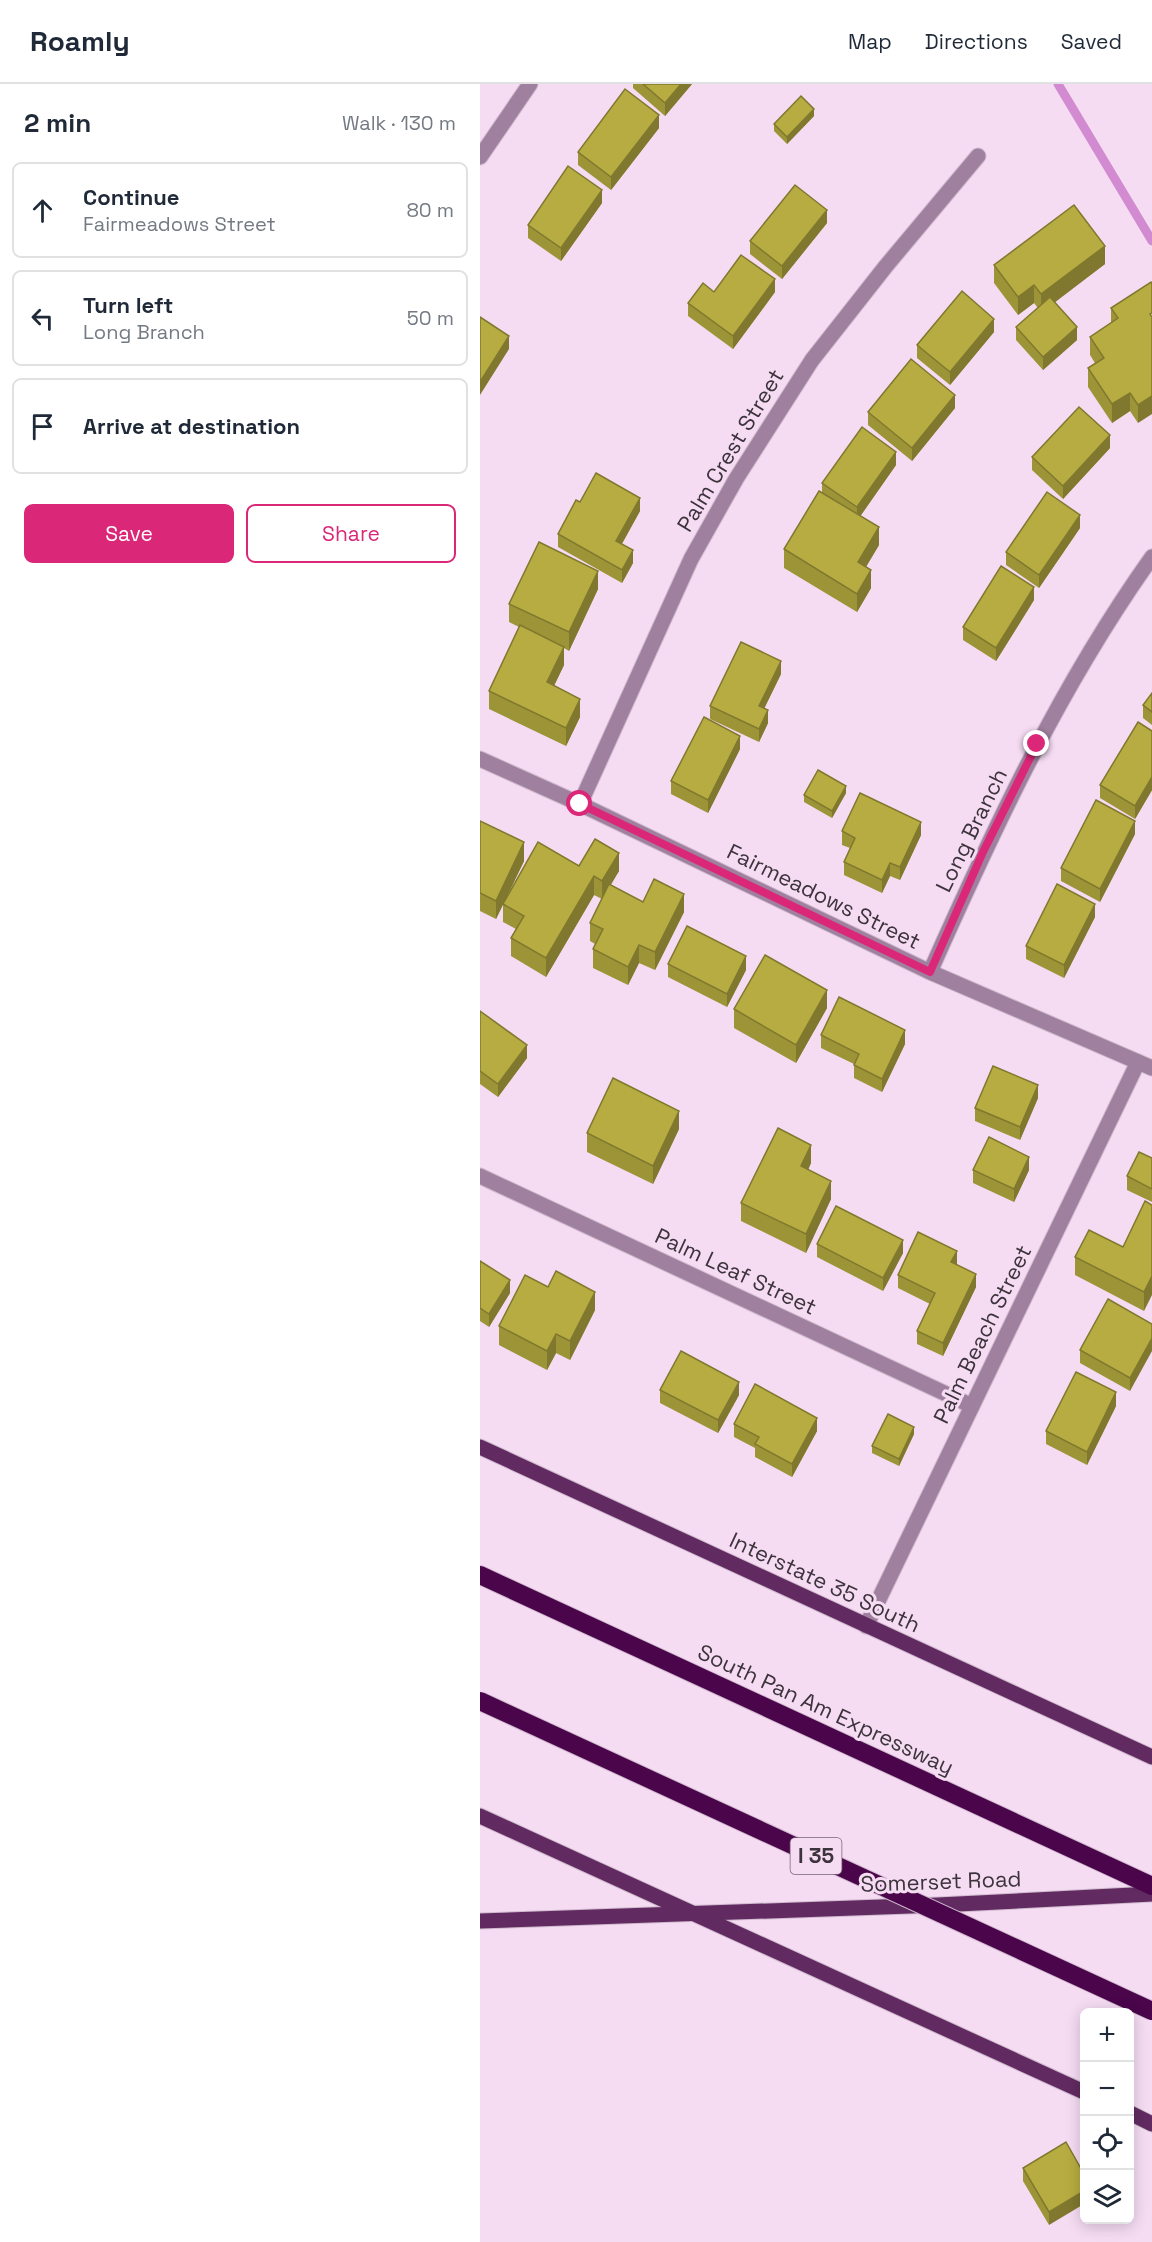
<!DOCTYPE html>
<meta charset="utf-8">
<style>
body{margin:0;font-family:"Space Grotesk",sans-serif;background:#f2f2f3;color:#1f2937}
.controls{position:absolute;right:18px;bottom:18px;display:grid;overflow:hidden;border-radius:9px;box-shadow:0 3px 15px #0003}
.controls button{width:54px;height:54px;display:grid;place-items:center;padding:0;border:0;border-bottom:2px solid #e0e1e3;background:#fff;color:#1f2937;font:30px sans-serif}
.stop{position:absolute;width:18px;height:18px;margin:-14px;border:4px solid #db2777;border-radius:50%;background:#fff}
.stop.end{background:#db2777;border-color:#fff;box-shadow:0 2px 6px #0008}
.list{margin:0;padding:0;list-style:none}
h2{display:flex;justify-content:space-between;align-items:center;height:78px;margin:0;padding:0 24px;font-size:26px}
h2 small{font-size:20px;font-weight:400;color:#747a83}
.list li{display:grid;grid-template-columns:39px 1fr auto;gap:18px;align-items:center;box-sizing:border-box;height:96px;margin:0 12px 12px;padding:0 12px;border:2px solid #e0e1e3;border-radius:9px}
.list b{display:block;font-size:22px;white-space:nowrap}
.list p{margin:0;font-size:20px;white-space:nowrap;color:#747a83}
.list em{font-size:20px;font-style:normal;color:#747a83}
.actions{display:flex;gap:12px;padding:18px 24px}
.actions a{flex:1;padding:14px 0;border:2px solid #db2777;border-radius:9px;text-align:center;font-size:21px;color:#db2777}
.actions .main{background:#db2777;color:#fff}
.icon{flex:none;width:33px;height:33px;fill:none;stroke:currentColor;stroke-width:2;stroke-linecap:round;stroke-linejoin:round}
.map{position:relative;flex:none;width:672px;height:2158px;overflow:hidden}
header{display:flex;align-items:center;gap:36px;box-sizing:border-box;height:84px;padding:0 30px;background:#fff;border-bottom:2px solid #e0e1e3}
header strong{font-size:28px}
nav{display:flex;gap:33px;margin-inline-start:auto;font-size:21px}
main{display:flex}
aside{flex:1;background:#fff}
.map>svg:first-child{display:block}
</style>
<header>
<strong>Roamly</strong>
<nav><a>Map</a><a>Directions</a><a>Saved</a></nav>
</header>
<main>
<aside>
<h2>2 min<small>Walk · 130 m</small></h2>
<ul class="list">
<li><svg class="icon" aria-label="ahead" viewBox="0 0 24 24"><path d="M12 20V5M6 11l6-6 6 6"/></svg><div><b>Continue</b><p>Fairmeadows Street</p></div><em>80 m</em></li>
<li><svg class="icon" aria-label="left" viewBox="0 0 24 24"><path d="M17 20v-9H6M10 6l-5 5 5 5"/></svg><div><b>Turn left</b><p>Long Branch</p></div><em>50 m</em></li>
<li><svg class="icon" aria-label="arrive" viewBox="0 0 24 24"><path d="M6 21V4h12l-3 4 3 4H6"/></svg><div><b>Arrive at destination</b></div></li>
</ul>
<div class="actions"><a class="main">Save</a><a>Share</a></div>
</aside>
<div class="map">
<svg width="672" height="2158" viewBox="0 0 672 2158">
<rect width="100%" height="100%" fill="#f5dcf3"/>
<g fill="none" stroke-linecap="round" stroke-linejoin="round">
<polyline stroke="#d28ad0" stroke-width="9" points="578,0 672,157"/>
<g stroke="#d0bace" stroke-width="17">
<g id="minor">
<polyline points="0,73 50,0"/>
<polyline points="0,675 100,720 450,888 672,984"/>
<polyline points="100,720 211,475 256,395 332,276 406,182 498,72"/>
<path d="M 450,888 C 514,744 580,602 672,473"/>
<polyline points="0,1092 492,1322"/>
<polyline points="386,1542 658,978"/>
</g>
</g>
<g stroke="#d0bace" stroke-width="17">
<g id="major">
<polyline points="0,1363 672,1673"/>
<polyline points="0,1732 604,2008"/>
<polyline points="0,1837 458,1821 672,1810"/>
<polyline points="650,2029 672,2040"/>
</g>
</g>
<g stroke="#d0bace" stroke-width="20">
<polyline id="highway" points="0,1491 672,1802"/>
</g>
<use href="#minor" stroke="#9f809e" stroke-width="15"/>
<use href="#major" stroke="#612b61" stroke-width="15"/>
<use href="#highway" stroke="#4a054b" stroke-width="18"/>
<g stroke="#d0bace" stroke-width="20" stroke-linecap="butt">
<polyline id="highway-bridge" points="0,1617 672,1927"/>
</g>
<use href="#highway-bridge" stroke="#4a054b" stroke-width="18"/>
</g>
<g fill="#9d9438">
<polygon points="153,0 212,0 185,32 153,4"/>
<polygon points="334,32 307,60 294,47 294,40"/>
<polygon points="179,44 131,106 98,81 98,68"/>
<polygon points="122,119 81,177 48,154 48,141"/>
<polygon points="347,139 302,195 270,170 270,157"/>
<polygon points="625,180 574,218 597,256 563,286 536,256 536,243 558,224 554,219 538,231 514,199 514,181"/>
<polygon points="671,198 658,339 650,327 632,339 608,303 608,284 615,279 610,271 610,253 631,239 631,224"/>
<polygon points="234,208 295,208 253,265 208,232 208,219"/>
<polygon points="514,248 470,301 437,274 437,261"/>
<polygon points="475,324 432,377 388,341 388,328"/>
<polygon points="630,364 583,415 552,386 552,373"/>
<polygon points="416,381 380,432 399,461 386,483 391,504 377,528 304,484 304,465 342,409 342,399"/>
<polygon points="100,418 160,427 142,460 153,479 142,499 78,463 78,450"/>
<polygon points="600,444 559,504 526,481 526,468"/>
<polygon points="118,505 89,567 84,564 84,581 74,602 100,633 86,662 9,625 9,607 39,543 29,538 29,520"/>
<polygon points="554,516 516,577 483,556 483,543"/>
<polygon points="301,590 284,625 288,639 279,658 230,635 230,622"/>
<polygon points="672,609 672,641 663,634 663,621"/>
<polygon points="672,647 672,706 655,735 620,714 620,701"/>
<polygon points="260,665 228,729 191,710 191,697"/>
<polygon points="366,709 352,734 324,718 324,711"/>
<polygon points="0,737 44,777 16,835 0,827"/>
<polygon points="362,747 441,751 420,796 410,792 402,809 364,791 364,778 370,764 362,761"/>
<polygon points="655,750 620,818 581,797 581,784"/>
<polygon points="99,782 139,787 130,801 163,818 204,828 175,886 159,879 148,901 113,884 113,865 115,860 110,857 110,839 122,815 114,811 66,893 31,872 31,854 36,845 23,838 23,820"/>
<polygon points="615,833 584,894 546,875 546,862"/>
<polygon points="188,880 266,886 247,923 188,893"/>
<polygon points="347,924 316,979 254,944 254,925"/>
<polygon points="0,927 47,974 18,1013 0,1000"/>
<polygon points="341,951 425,960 402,1008 374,994 374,980 341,964"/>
<polygon points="558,1014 540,1056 495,1037 495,1024"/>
<polygon points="199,1045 173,1100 107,1068 107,1049"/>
<polygon points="672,1074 672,1118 647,1106 647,1092"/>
<polygon points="331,1079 328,1086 351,1115 326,1169 261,1137 261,1119"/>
<polygon points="493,1086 549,1086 534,1118 493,1099"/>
<polygon points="672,1121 664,1227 595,1191 595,1173 643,1163"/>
<polygon points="337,1160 423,1169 403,1207 337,1173"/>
<polygon points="0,1177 30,1209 9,1243 0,1237"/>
<polygon points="477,1180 496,1203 463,1272 437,1260 437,1247 450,1220 418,1204 418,1191"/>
<polygon points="115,1226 90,1276 76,1269 67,1286 19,1261 19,1242"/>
<polygon points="672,1240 650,1307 600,1279 600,1266"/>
<polygon points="180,1306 259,1311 238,1349 180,1319"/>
<polygon points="636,1322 607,1381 566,1360 566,1347"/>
<polygon points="254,1340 337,1347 312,1393 275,1373 275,1364 254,1353"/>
<polygon points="434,1350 419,1382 392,1369 392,1362"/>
<polygon points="586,2058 569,2141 543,2097 543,2084"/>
</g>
<g fill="#80782e">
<polygon points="201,0 212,0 185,32 185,19"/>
<polygon points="334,25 334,32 307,60 307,53"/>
<polygon points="179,31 179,44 131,106 131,93"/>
<polygon points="122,106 122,119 81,177 81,164"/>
<polygon points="347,126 347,139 302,195 302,182"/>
<polygon points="625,162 625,180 561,229 561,210"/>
<polygon points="295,195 295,208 253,265 253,252"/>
<polygon points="554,201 554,219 538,231 538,213"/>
<polygon points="514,235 514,248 470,301 470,288"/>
<polygon points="597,243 597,256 563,286 563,273"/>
<polygon points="29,252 29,265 0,311 0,298"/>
<polygon points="650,309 650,327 632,339 632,320"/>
<polygon points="475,311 475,324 432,377 432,364"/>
<polygon points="672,312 672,330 658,339 658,321"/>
<polygon points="630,351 630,364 583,415 583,402"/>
<polygon points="416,368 416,381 377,437 377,423"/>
<polygon points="160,414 160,427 136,470 136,457"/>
<polygon points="600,431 600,444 559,504 559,491"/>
<polygon points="399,443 399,461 378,496 378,478"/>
<polygon points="153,466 153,479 142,499 142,486"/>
<polygon points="391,486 391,504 377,528 377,510"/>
<polygon points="118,487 118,505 89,567 89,548"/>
<polygon points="554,503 554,516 516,577 516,564"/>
<polygon points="84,563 84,581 67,616 67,598"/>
<polygon points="301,577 301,590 279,635 279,622"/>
<polygon points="100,615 100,633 86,662 86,644"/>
<polygon points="288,626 288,639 279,658 279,645"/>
<polygon points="260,652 260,665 228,729 228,716"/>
<polygon points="672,693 672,706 655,735 655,722"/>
<polygon points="366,702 366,709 352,734 352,727"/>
<polygon points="655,737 655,750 620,818 620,805"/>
<polygon points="441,738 441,751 420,796 420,783"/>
<polygon points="44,758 44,777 16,835 16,817"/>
<polygon points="139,769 139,787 122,816 122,797"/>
<polygon points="410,779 410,792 402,809 402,796"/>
<polygon points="114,792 114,811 66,893 66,874"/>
<polygon points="204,810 204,828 175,886 175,868"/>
<polygon points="615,820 615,833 584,894 584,881"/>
<polygon points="159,861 159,879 148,901 148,883"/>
<polygon points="266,872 266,886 247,923 247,910"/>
<polygon points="347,906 347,924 316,979 316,961"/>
<polygon points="425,946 425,960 402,1008 402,995"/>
<polygon points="47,961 47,974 18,1013 18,1000"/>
<polygon points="558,1001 558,1014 540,1056 540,1043"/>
<polygon points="199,1027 199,1045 173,1100 173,1082"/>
<polygon points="331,1061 331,1079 321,1101 321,1082"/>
<polygon points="549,1073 549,1086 534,1118 534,1105"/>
<polygon points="351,1097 351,1115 326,1169 326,1150"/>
<polygon points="423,1156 423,1169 403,1207 403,1194"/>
<polygon points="477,1167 477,1180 471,1191 471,1178"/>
<polygon points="496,1190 496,1203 463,1272 463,1259"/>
<polygon points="672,1192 672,1211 664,1227 664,1208"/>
<polygon points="30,1196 30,1209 9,1243 9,1230"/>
<polygon points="115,1208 115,1226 90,1276 90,1257"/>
<polygon points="76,1250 76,1269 67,1286 67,1267"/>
<polygon points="672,1254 672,1267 650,1307 650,1294"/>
<polygon points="259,1298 259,1311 238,1349 238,1336"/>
<polygon points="636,1308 636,1322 607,1381 607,1368"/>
<polygon points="337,1334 337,1347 312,1393 312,1380"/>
<polygon points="434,1343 434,1350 419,1382 419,1375"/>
<polygon points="604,2107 604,2120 569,2141 569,2128"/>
</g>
<g fill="#b7ac41" stroke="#80782e" stroke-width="1.5">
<polygon points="163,0 201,0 185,19"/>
<polygon points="145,5 179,31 131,93 98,68"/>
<polygon points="321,12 334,25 307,53 294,40"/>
<polygon points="88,82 122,106 81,164 48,141"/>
<polygon points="315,101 347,126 302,182 270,157"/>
<polygon points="594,121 625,162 561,210 554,201 538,213 514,181"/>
<polygon points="261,171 295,195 253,252 208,219 223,199 234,208"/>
<polygon points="671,198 672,200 672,229 670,230 672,233 672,312 658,321 650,309 632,320 608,284 624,274 610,253 638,234 631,224"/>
<polygon points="482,207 514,235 470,288 437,261"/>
<polygon points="570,213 597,243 563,273 536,243"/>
<polygon points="0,233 29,252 0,298"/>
<polygon points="431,275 475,311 432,364 388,328"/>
<polygon points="599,323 630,351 583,402 552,373"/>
<polygon points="382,343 416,368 377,423 342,399"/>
<polygon points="116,389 160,414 136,457 153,466 142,486 78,450 96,416 100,418"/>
<polygon points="339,407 399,443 378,478 391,486 377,510 304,465"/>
<polygon points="567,408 600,431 559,491 526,468"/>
<polygon points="59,458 118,487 89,548 29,520"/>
<polygon points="521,482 554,503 516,564 483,543"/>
<polygon points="40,541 84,563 67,598 100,615 86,644 9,607"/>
<polygon points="261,558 301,577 279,622 288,626 279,645 230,622"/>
<polygon points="672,609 672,628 663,621"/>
<polygon points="224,633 260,652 228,716 191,697"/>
<polygon points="658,638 672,647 672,693 655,722 620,701"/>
<polygon points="338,686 366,702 352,727 324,711"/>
<polygon points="380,709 441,738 420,783 410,779 402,796 364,778 375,754 362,747"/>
<polygon points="616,716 655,737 620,805 581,784"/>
<polygon points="0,737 44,758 16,817 0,809"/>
<polygon points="115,755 139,769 122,797 114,792 66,874 31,854 44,832 23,820 58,758 99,782"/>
<polygon points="174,795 204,810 175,868 159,861 148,883 113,865 123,845 110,839 129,800 163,818"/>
<polygon points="577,800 615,820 584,881 546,862"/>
<polygon points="207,842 266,872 247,910 188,880"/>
<polygon points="285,871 347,906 316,961 254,925"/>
<polygon points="359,913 425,946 402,995 374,981 379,970 341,951"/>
<polygon points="0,927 47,961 18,1000 0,987"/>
<polygon points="513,982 558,1001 540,1043 495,1024"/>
<polygon points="133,994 199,1027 173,1082 107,1049"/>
<polygon points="298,1044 331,1061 321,1082 351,1097 326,1150 261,1119"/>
<polygon points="509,1053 549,1073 534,1105 493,1086"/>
<polygon points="659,1068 672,1074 672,1105 647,1092"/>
<polygon points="665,1117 672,1121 672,1192 664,1208 595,1173 609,1146 643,1163"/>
<polygon points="356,1122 423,1156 403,1194 337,1160"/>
<polygon points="438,1148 477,1167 471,1178 496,1190 463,1259 437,1247 455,1209 418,1191"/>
<polygon points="0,1177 30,1196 9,1230 0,1224"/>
<polygon points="76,1187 115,1208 90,1257 76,1250 67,1267 19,1242 45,1191 68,1203"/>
<polygon points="628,1215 672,1240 672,1254 650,1294 600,1266"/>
<polygon points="201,1267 259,1298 238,1336 180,1306"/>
<polygon points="596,1288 636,1308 607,1368 566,1347"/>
<polygon points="275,1300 337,1334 312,1380 275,1360 279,1353 254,1340"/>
<polygon points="408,1330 434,1343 419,1375 392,1362"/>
<polygon points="586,2058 604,2090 604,2107 569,2128 543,2084"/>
</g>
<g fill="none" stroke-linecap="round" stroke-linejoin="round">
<polyline stroke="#db2777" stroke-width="8" points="100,720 450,888 503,768 557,660"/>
</g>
<g text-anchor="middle" stroke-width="6" stroke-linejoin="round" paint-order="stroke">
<rect fill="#f5dcf3" stroke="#746673" stroke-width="1.5" x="310.5" y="1754" width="51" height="36" rx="4.5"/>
<g font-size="21" font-weight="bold" fill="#3d333c">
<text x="336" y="1779">I 35</text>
</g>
<g font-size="22" fill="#3d333c" stroke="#f5dcf3">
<text transform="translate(250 366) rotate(-59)" y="8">Palm Crest Street</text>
<text transform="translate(491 746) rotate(-64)" y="8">Long Branch</text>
<text transform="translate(344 812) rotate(26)" y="8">Fairmeadows Street</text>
<text transform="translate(256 1187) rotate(25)" y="8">Palm Leaf Street</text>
<text transform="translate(502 1250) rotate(-64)" y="8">Palm Beach Street</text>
<text transform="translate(345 1498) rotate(25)" y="8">Interstate 35 South</text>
<text transform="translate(346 1625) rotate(25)" y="8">South Pan Am Expressway</text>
<text transform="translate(461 1797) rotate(-2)" y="8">Somerset Road</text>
</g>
</g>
</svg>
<div class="controls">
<button>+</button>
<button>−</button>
<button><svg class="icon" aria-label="locate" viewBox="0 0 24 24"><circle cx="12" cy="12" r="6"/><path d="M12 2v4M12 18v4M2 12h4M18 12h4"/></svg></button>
<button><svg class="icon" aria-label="layers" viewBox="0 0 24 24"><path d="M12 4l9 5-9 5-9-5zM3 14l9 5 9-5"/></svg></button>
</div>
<div class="stop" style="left:100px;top:720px"></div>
<div class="stop end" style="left:557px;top:660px"></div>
</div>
</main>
